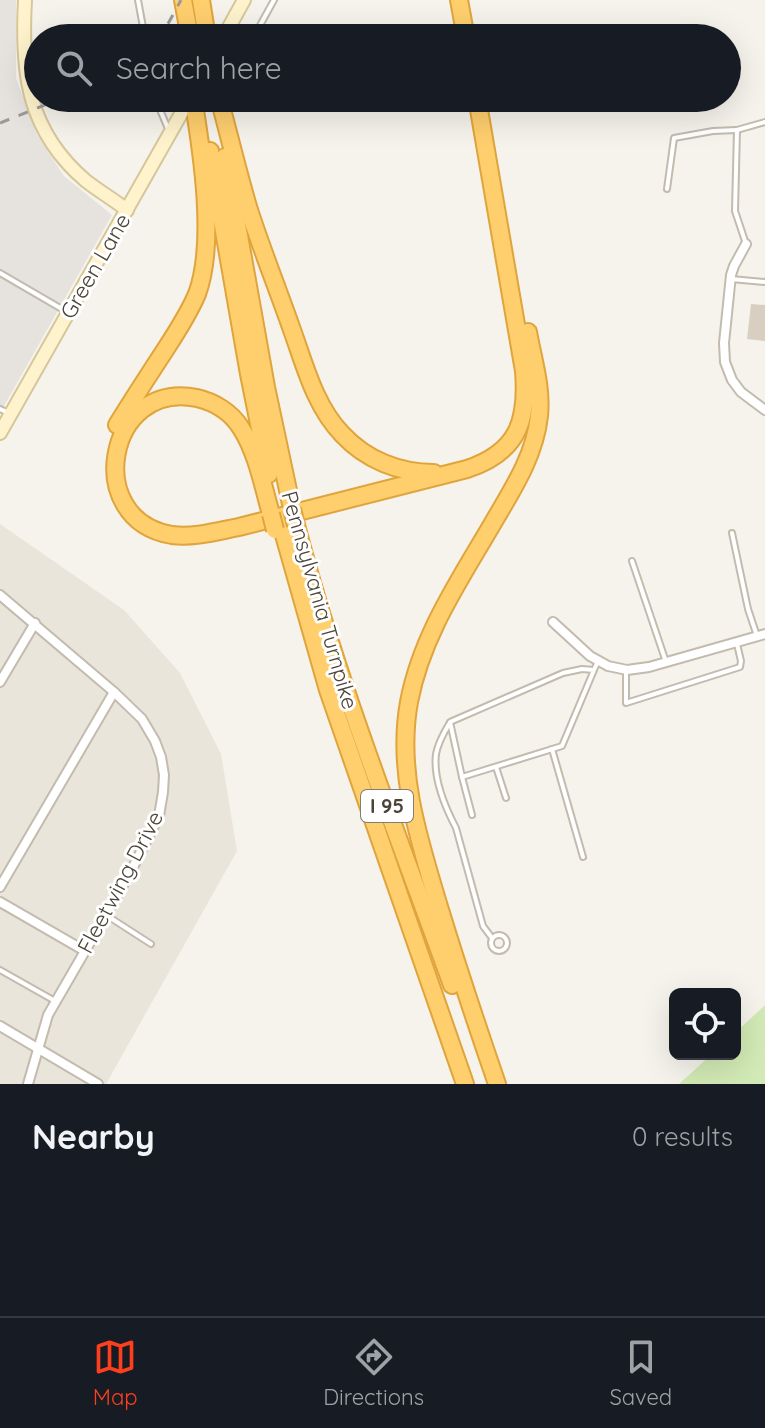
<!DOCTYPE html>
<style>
body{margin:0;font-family:Quicksand,sans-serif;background:#242831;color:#f1f3f6}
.controls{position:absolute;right:24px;bottom:24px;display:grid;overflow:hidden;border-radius:12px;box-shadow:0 8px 32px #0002}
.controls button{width:72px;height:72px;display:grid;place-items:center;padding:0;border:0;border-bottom:2px solid #363941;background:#171b24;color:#f1f3f6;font:40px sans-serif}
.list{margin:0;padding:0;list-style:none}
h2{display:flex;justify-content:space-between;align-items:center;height:104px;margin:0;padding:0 32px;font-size:34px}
h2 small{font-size:26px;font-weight:400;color:#9ea1a6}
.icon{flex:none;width:44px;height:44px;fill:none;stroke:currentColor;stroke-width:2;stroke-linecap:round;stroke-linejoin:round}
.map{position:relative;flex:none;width:765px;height:1084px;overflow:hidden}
.search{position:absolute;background:#171b24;box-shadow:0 8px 32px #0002;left:24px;right:24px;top:24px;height:88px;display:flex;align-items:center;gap:20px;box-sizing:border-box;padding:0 28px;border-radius:44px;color:#9ea1a6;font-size:30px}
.sheet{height:232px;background:#171b24}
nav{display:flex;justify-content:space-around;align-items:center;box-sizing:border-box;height:112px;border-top:2px solid #363941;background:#171b24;font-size:22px;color:#9ea1a6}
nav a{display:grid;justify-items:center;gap:4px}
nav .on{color:#fc3f1d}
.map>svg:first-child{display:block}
</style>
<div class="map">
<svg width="765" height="1084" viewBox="0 0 765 1084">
<rect width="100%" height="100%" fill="#f6f3ec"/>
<polygon fill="#eae5da" points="0,524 124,610 180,673 221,754 237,851 106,1084 0,1084"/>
<polygon fill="#e6e2dd" points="0,0 16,0 16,78 37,135 64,176 112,215 0,413"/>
<polygon fill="#d2eab5" points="765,1005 765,1084 679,1084 712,1054 735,1054 735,1033"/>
<polygon fill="#d8cfc1" points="751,304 765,305 765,341 747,339"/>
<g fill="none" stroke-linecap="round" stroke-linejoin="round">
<g stroke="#c2bbae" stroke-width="8">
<g id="lane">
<polyline points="138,0 145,38"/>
<polyline points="253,38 274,0"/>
<polyline points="155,98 169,131"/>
<polyline points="667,189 674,138 713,131 737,130"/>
<polyline points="746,244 735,211 737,130 765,122"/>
<polyline points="0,273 67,312"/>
<polyline points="731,279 765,282"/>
<polyline points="0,409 9,413"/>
<polyline points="732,533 748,609 757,636"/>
<polyline points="632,561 666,662"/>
<polyline points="594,670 582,669 563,673 450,722 462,777 562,746 594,670 598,661"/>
<polyline points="626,672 626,703 740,667 741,661 737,644"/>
<path d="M 449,724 C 443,734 438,743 436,754 C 433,778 445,807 456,828 L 483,926 L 492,938"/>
<polyline points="552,749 583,857"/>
<polyline points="496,767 506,798"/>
<polyline points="462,777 472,815"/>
<polyline points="106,915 151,944"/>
<circle cx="499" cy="943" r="8"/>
<polyline points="0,970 55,1001"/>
</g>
</g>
<g stroke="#c2bbae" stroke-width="12">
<g id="street">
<polyline points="746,244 734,266 731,275 724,343 725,362 732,380 741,392 765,410"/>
<polyline points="0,595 114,692 142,719 155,741 161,757 164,775 163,792 159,816 129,875 48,1015 28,1084"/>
<polyline points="553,622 590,656 608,666 627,670 649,667 765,634"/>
<polyline points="0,682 35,623"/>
<polyline points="0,887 114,692"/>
<polyline points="0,902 85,951"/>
<polyline points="0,1026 98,1084"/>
</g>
</g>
<g stroke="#d6c79b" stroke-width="16">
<g id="secondary">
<path d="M 25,0 C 21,72 27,131 86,181 C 99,191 114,200 127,210"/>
<polyline points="223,38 244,0"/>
<polyline points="0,433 190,98"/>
</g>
</g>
<g stroke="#e0a43c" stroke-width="20">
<g id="highway">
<polyline points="183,0 190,38"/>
<polyline points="201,0 207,38"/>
<polyline points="459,0 466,38"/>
<path d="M 219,98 C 229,135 238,173 249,210 C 262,250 278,290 292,330 C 305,366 315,406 342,434 C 366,460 399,473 434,473"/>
<polyline points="210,151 249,374 269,474"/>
<polyline points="225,157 266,387 292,509"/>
<path d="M 117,425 C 133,399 150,373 167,347 C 178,330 189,313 197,294 C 216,243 202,152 193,98"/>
<path d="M 271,514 C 263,486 257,453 241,428 C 231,412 214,402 197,398 C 107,379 81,520 172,535 C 194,538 218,531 239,527 L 467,469 C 518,452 528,421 524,371 L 477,98"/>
<path d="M 296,525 C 337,682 397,833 452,985"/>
<polyline points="282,528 328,690 465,1084"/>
<path d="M 497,1084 C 477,1026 458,969 440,910 C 420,843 396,773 409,702 C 422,633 463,575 497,516 C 516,484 535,453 539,416 C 542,387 533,360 528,332"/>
</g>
</g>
<use href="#lane" stroke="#fff" stroke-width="4"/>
<use href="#street" stroke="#fff" stroke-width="8"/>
<use href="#secondary" stroke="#fff3cd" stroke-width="12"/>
<use href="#highway" stroke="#ffcf6e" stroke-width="16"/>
<g stroke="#9a9a9a" stroke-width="3" stroke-dasharray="10 10" stroke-linecap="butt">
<polyline points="154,38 169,22 181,0"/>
<polyline points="0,123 62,98"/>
</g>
<g stroke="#e0a43c" stroke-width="20" stroke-linecap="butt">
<g id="highway-bridge">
<polyline points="292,509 296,525"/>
<polyline points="271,514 275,530"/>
</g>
</g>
<use href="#highway-bridge" stroke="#ffcf6e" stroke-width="16"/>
</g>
<g text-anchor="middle" stroke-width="6" stroke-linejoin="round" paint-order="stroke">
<rect fill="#fff" stroke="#817c74" stroke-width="2" x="361" y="790" width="52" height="32" rx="6"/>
<g font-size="20" font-weight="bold" fill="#4b4439">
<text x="387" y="813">I 95</text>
</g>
<g font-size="22" fill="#4b4439" stroke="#fff">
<text transform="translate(95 266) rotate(-60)" y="8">Green Lane</text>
<text transform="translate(320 600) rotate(74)" y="8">Pennsylvania Turnpike</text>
<text transform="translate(120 882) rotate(-62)" y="8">Fleetwing Drive</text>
</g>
</g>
</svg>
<div class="controls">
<button><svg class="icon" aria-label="locate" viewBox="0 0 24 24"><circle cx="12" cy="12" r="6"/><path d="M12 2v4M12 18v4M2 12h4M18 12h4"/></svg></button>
</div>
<div class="search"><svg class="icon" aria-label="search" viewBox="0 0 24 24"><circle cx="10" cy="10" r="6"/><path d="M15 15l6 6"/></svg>Search here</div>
</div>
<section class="sheet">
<h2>Nearby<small>0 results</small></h2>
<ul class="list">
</ul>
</section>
<nav>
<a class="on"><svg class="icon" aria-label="map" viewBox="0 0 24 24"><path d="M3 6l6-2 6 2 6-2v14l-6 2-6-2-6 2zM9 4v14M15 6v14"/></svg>Map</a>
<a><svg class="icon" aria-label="directions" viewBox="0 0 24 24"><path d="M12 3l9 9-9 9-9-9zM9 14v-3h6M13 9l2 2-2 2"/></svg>Directions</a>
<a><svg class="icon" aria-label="saved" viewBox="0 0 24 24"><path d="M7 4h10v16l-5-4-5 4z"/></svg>Saved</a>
</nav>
